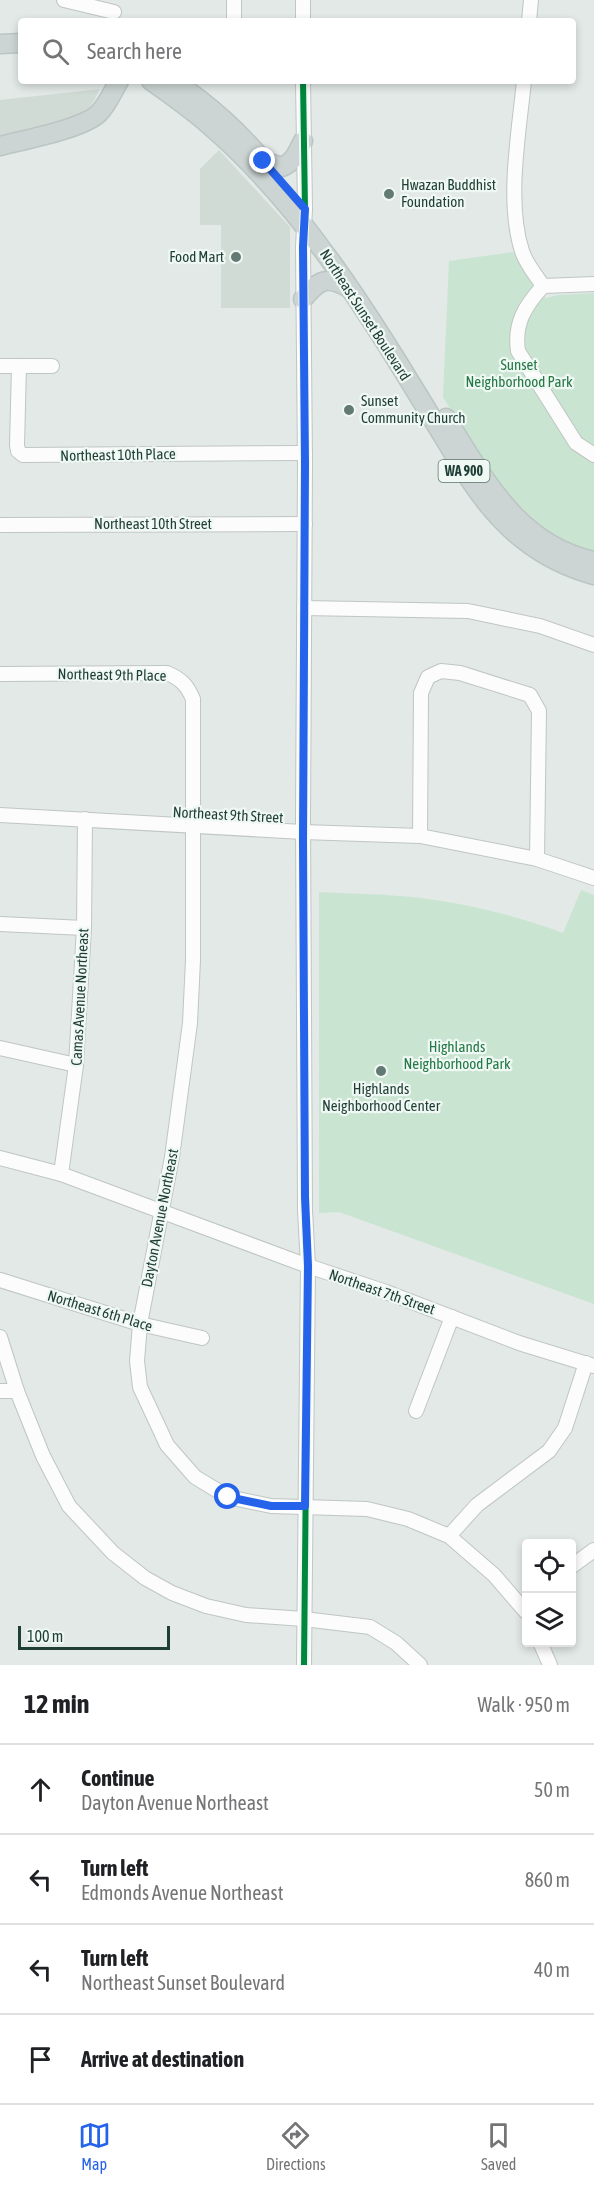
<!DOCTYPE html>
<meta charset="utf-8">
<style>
body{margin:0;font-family:"Asap Condensed",sans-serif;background:#f2f2f2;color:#202124}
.controls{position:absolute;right:18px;bottom:18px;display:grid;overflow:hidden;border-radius:6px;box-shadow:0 3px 9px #0003}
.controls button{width:54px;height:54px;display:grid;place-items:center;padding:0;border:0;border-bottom:2px solid #e0e0e0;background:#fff;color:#202124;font:30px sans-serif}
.scale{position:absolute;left:18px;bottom:15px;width:152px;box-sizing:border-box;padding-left:6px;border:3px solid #1f3e36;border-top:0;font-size:16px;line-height:21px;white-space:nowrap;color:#1f3e36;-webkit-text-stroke:4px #f0f8f4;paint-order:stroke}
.stop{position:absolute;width:18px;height:18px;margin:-14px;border:4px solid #2563eb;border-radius:50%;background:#fff}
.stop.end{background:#2563eb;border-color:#fff;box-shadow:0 2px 6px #0008}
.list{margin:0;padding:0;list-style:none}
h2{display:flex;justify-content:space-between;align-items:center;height:78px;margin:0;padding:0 24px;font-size:26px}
h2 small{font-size:20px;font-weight:400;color:#757577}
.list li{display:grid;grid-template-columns:39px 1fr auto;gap:18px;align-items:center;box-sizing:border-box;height:90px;padding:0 24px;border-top:2px solid #e0e0e0}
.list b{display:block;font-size:22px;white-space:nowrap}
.list p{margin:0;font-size:20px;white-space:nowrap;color:#757577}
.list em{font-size:20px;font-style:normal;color:#757577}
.icon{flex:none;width:33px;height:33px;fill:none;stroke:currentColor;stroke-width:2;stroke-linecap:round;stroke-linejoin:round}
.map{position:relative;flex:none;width:594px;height:1665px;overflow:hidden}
.search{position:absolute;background:#fff;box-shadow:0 3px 9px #0003;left:18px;right:18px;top:18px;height:66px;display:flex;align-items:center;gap:15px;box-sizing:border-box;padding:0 21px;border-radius:6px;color:#757577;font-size:22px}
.sheet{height:438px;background:#fff}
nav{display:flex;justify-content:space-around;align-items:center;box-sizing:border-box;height:84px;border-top:2px solid #e0e0e0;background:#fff;font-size:16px;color:#757577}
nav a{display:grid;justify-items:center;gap:3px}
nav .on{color:#2563eb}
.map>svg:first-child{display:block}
</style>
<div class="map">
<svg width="594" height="1665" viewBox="0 0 594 1665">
<rect width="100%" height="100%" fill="#e2e9e6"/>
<g fill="#d0dbd6">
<polygon points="100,89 90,108 78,117 0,141 0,100"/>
<polygon points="219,150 290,227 290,308 221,308 221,225 200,225 200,169"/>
</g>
<g fill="#cae4d2">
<polygon points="513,252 546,298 558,295 594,293 594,552 577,549 525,519 490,477 443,397 449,261"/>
<path d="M 581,890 L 594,895 L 594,1304 L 339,1212 L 319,1213 L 319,892 C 353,894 387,894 421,898 C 470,904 517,916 563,933 Z"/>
</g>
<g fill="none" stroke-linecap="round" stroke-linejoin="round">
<g stroke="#bfc6c3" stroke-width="16">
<g id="minor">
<polyline points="64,0 114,12"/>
<polyline points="234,0 234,21"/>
<polyline points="303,21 303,0"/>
<polyline points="529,21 531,0"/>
<polyline points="303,81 305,209 303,247 305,463 303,819 305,1210 308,1266 304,1665"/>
<path d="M 524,81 C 519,132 506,202 522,251 C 526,264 536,275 543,286"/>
<path d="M 543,286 C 525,306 514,323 518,351 L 576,443 L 594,455"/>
<polyline points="543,286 594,284"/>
<polyline points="0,366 19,366 17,445 18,451 23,455 305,453"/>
<polyline points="19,366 52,366"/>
<polyline points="0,525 305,524"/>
<polyline points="304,608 468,611 540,626 594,645"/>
<path d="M 0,674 L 167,673 C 181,679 187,685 193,699 L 193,960 L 190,1023 L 172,1157 L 140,1324 L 137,1361 L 140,1387 L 167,1445 L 195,1477 L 228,1497 L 271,1506 L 367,1509 L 408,1519 L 449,1536 L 494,1575 L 526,1612"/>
<polyline points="0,815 303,832 420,836 537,859 594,878"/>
<polyline points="420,836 421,693 428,677 441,671 460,673 530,695 539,711 537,859"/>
<polyline points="0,924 84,928"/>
<polyline points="0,1048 76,1065"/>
<polyline points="0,1158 61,1174 308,1266 386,1292 519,1343 594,1366"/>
<polyline points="61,1174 76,1065 84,928 85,819"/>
<polyline points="0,1280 140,1324 202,1338"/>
<polyline points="0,1337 17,1391 43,1456 69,1506 113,1553 145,1578 172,1593 206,1606 246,1615 304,1619 370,1627 396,1643 420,1665"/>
<polyline points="0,1391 17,1391"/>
<polyline points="416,1411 452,1317"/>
<polyline points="449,1536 477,1505 549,1451 565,1428 586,1363"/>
<polyline points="572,1566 594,1550"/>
<polyline points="540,1642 550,1665"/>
</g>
</g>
<g stroke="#bbc5c3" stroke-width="21">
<g id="major">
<polyline points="0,44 21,43"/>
<path d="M 151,81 C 171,95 191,109 209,125 C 320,220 394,358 470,480 C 501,527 539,560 594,575"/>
<path d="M 174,81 C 212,107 238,131 268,166"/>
<path d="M 0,146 C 23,140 83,129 99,113 C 107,105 113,91 119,81"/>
<path d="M 263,161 L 282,167 C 294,162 297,153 303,141"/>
<path d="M 303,299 C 319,280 326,275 349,288"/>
<path d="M 446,418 C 484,478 518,545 594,561"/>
</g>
</g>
<use href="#minor" stroke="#fbfcfb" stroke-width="14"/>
<use href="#major" stroke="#ccd5d3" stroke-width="18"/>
<g stroke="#f0f8f4" stroke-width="10">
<polyline id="cycleway" points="303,81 305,209 303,247 305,463 303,819 305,1210 308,1266 304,1665"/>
</g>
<use href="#cycleway" stroke="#00873e" stroke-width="6"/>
</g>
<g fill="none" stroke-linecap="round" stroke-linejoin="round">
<polyline stroke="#2563eb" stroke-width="8" points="228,1497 271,1506 305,1506 308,1266 305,1197 303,841 305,463 303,247 305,209 263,161"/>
</g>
<g fill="#637a74" stroke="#f0f8f4" stroke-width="2">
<circle cx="389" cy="194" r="6"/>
<circle cx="236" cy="257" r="6"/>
<circle cx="349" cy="410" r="6"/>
<circle cx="381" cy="1071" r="6"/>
</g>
<g text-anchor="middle" stroke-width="4.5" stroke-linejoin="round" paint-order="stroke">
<rect fill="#f0f8f4" stroke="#5e766f" stroke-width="1.5" x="438.5" y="460" width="51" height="22" rx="4.5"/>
<g font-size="14" font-weight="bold" fill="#1f3e36">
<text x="464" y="476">WA 900</text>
</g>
<g font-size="15" fill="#1f3e36" stroke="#f0f8f4" text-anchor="start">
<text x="401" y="190">Hwazan Buddhist<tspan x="401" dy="17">Foundation</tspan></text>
<text x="224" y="262" text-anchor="end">Food Mart</text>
<text x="361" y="406">Sunset<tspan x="361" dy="17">Community Church</tspan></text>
<text x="381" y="1094" text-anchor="middle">Highlands<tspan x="381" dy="17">Neighborhood Center</tspan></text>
</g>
<g font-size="15" fill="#1f3e36" stroke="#f0f8f4">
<text transform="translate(365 315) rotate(57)" y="5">Northeast Sunset Boulevard</text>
<text transform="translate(118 455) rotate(-1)" y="5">Northeast 10th Place</text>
<text x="153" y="529">Northeast 10th Street</text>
<text transform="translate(112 675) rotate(1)" y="5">Northeast 9th Place</text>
<text transform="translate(228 815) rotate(3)" y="5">Northeast 9th Street</text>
<text transform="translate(80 997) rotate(-87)" y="5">Camas Avenue Northeast</text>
<text transform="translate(160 1218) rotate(-79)" y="5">Dayton Avenue Northeast</text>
<text transform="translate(382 1292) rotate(19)" y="5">Northeast 7th Street</text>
<text transform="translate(100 1311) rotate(17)" y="5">Northeast 6th Place</text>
</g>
<g font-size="15" fill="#257946" stroke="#f0f8f4">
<text x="519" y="370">Sunset<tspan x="519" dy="17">Neighborhood Park</tspan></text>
<text x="457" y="1052">Highlands<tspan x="457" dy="17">Neighborhood Park</tspan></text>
</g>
</g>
</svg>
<div class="controls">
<button><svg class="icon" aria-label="locate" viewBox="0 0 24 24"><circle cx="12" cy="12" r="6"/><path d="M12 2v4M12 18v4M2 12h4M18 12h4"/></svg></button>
<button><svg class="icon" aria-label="layers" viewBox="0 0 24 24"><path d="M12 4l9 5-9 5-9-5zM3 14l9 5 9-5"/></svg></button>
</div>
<div class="scale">100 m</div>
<div class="stop" style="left:228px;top:1497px"></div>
<div class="stop end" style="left:263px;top:161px"></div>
<div class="search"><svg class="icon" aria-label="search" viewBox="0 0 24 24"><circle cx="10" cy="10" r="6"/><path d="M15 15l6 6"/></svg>Search here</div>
</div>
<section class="sheet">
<h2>12 min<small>Walk · 950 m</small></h2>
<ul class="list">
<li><svg class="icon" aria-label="ahead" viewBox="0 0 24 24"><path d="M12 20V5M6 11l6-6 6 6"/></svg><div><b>Continue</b><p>Dayton Avenue Northeast</p></div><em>50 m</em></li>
<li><svg class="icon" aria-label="left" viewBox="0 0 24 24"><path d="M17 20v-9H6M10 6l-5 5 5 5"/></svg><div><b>Turn left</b><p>Edmonds Avenue Northeast</p></div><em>860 m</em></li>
<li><svg class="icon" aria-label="left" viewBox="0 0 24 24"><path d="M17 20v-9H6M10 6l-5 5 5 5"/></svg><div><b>Turn left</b><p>Northeast Sunset Boulevard</p></div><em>40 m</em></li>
<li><svg class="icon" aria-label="arrive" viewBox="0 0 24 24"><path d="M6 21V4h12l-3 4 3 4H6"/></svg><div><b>Arrive at destination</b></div></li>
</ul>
</section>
<nav>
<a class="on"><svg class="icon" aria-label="map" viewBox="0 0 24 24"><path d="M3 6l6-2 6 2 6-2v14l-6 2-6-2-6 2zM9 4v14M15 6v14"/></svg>Map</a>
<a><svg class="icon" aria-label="directions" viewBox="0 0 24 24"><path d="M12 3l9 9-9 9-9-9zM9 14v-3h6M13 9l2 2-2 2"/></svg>Directions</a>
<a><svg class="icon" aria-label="saved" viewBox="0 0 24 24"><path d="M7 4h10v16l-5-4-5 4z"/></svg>Saved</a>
</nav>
